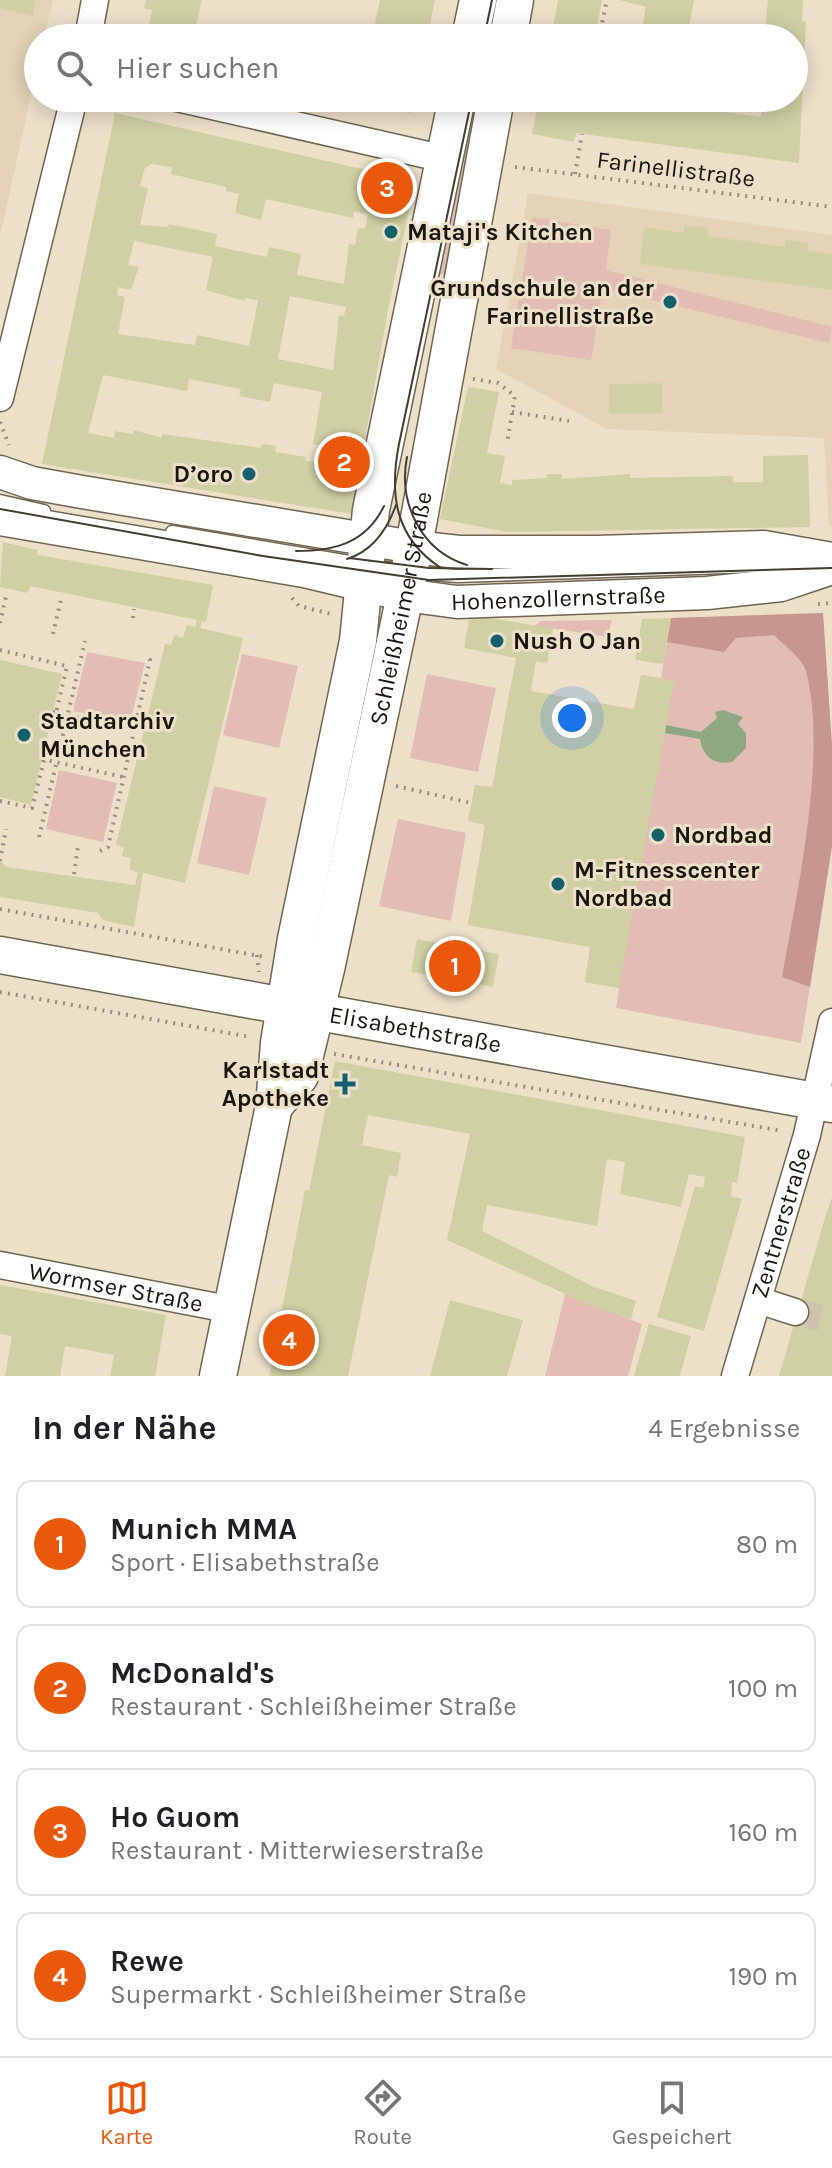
<!DOCTYPE html>
<html lang="de">
<meta charset="utf-8">
<style>
body{margin:0;font-family:Karla,sans-serif;background:#f2f2f2;color:#202124}
.you{position:absolute;left:572px;top:718px;width:28px;height:28px;margin:-20px;border:6px solid #fff;border-radius:50%;background:#1a73e8;box-shadow:0 0 0 12px #1a73e833}
.badge{display:grid;place-items:center;width:52px;height:52px;border-radius:50%;background:#ea580c;color:#fff;font-size:26px;font-weight:700}
.pin{position:absolute;translate:-50% -50%;border:4px solid #fff;box-shadow:0 2px 8px #0006}
.list{margin:0;padding:0;list-style:none}
h2{display:flex;justify-content:space-between;align-items:center;height:104px;margin:0;padding:0 32px;font-size:34px}
h2 small{font-size:26px;font-weight:400;color:#757577}
.list li{display:grid;grid-template-columns:52px 1fr auto;gap:24px;align-items:center;box-sizing:border-box;height:128px;margin:0 16px 16px;padding:0 16px;border:2px solid #e0e0e0;border-radius:16px}
.list b{display:block;font-size:30px;white-space:nowrap}
.list p{margin:0;font-size:26px;white-space:nowrap;color:#757577}
.list em{font-size:26px;font-style:normal;color:#757577}
.icon{flex:none;width:44px;height:44px;fill:none;stroke:currentColor;stroke-width:2;stroke-linecap:round;stroke-linejoin:round}
.map{position:relative;flex:none;width:832px;height:1376px;overflow:hidden}
.search{position:absolute;background:#fff;box-shadow:0 4px 20px #0003;left:24px;right:24px;top:24px;height:88px;display:flex;align-items:center;gap:20px;box-sizing:border-box;padding:0 28px;border-radius:44px;color:#757577;font-size:30px}
.sheet{height:680px;background:#fff}
nav{display:flex;justify-content:space-around;align-items:center;box-sizing:border-box;height:112px;border-top:2px solid #e0e0e0;background:#fff;font-size:22px;color:#757577}
nav a{display:grid;justify-items:center;gap:4px}
nav .on{color:#ea580c}
.map>svg:first-child{display:block}
</style>
<div class="map">
<svg width="832" height="1376" viewBox="0 0 832 1376">
<rect width="100%" height="100%" fill="#ece0c9"/>
<g fill="#e4d3b6">
<polygon points="0,0 53,0 44,38 38,38 38,64 0,236"/>
<polygon points="528,193 832,235 832,526 829,526 824,438 607,429 496,369"/>
</g>
<g fill="#e1bdb6">
<polygon points="467,98 489,98 448,276 430,272"/>
<polygon points="532,217 611,230 606,270 832,327 829,343 603,288 591,360 511,348"/>
<polygon points="823,613 832,746 832,846 801,1043 616,1008 619,988 585,982 590,947 468,925 485,825 468,821 475,785 493,787 510,688 634,709 641,675 661,678 671,618"/>
<polygon points="612,620 607,637 535,626 541,621"/>
<polygon points="87,652 145,663 130,723 73,711"/>
<polygon points="242,654 298,666 279,748 223,735"/>
<polygon points="427,674 496,688 478,772 410,758"/>
<polygon points="59,770 117,783 103,842 46,829"/>
<polygon points="214,786 267,798 249,875 197,863"/>
<polygon points="398,819 466,833 451,921 379,906"/>
<polygon points="565,1294 642,1324 628,1376 545,1376"/>
</g>
<path fill="#c5978e" d="M 823,613 L 832,746 L 832,846 L 810,987 L 782,977 C 797,893 828,752 806,671 C 803,659 783,644 774,635 L 736,638 L 724,652 L 667,642 L 671,618 Z"/>
<path fill="#90a783" d="M 723,710 L 743,717 L 738,724 L 746,733 L 746,748 L 732,762 C 715,765 703,758 700,739 L 665,733 L 666,725 L 701,732 L 717,718 L 715,712 Z"/>
<g fill="#d0d0a5" fill-rule="evenodd">
<polygon points="0,0 36,0 33,16 0,8"/>
<polygon points="146,0 202,0 195,29 226,38 146,38 152,10 144,8"/>
<polygon points="380,0 435,0 427,38 372,38"/>
<polygon points="558,0 602,0 595,38 551,38"/>
<polygon points="619,0 694,0 687,38 640,38 646,7"/>
<polygon points="768,0 803,0 802,21 806,22 799,163 576,133 574,142 532,134 539,98 583,98 580,109 589,111 591,98 617,98 761,117 761,98 794,98 794,38 764,38"/>
<polygon points="360,98 414,98 411,113 359,102"/>
<path d="M 115,113 L 415,181 L 387,315 L 352,514 L 42,464 ZM 152,164 L 172,167 L 171,174 L 226,187 L 226,191 L 239,194 L 235,213 L 261,220 L 266,199 L 353,218 L 354,212 L 368,214 L 365,229 L 358,228 L 355,245 L 349,244 L 344,284 L 297,275 L 301,254 L 269,247 L 267,257 L 215,246 L 217,234 L 169,224 L 168,227 L 140,225 L 148,188 L 140,186 L 145,168 ZM 134,241 L 213,257 L 206,290 L 245,301 L 245,298 L 258,300 L 249,346 L 197,335 L 195,345 L 118,334 L 125,297 L 117,295 L 118,287 L 131,290 L 139,267 L 128,265 ZM 290,296 L 346,307 L 344,316 L 339,315 L 333,370 L 278,359 ZM 103,375 L 187,391 L 189,379 L 241,389 L 239,396 L 270,402 L 274,383 L 322,392 L 313,444 L 318,445 L 315,462 L 305,461 L 306,457 L 275,452 L 276,446 L 262,444 L 261,448 L 162,434 L 162,438 L 134,430 L 133,434 L 115,431 L 114,438 L 88,433 Z"/>
<polygon points="685,225 708,228 708,236 785,247 786,240 808,243 808,251 832,254 832,290 640,264 644,227 684,233"/>
<polygon points="662,383 662,413 609,414 609,384"/>
<polygon points="468,387 499,392 487,453 505,456 500,483 512,485 512,480 547,478 547,474 562,474 562,479 630,474 630,478 733,476 733,482 763,482 763,456 808,455 810,527 508,532 440,519"/>
<polygon points="3,542 38,550 37,555 213,585 206,622 202,621 200,628 243,638 185,883 143,873 134,927 103,920 98,913 0,897 0,861 7,867 135,885 138,873 129,869 131,858 122,856 124,847 116,845 165,644 171,645 174,635 183,638 187,625 195,627 197,620 30,586 28,593 0,587"/>
<polygon points="470,614 553,629 547,663 536,661 531,691 635,710 641,675 674,681 619,988 585,982 591,947 468,925 486,824 468,821 475,785 492,788 516,658 464,648"/>
<polygon points="671,618 663,664 635,660 642,619"/>
<polygon points="0,660 62,674 31,805 0,797"/>
<polygon points="417,939 499,954 493,987 411,972"/>
<polygon points="335,1061 745,1137 737,1183 732,1182 731,1196 742,1199 704,1331 657,1317 695,1186 703,1188 705,1177 689,1174 681,1207 620,1194 625,1162 607,1159 597,1226 487,1205 482,1231 594,1287 636,1301 631,1319 594,1307 447,1240 470,1134 368,1115 362,1145 401,1153 397,1177 389,1175 348,1376 269,1376 305,1190 309,1191"/>
<polygon points="832,1197 832,1376 779,1376 824,1221"/>
<polygon points="0,1285 166,1315 155,1376 110,1376 114,1355 65,1346 60,1376 5,1376 12,1336 0,1334"/>
<polygon points="450,1300 523,1320 507,1376 430,1376"/>
<polygon points="649,1324 691,1336 680,1376 634,1376"/>
</g>
<g fill="none" stroke-linecap="round" stroke-linejoin="round">
<polyline stroke="#ccc2ad" stroke-width="26" stroke-dasharray="26 13" stroke-linecap="butt" points="795,1312 832,1320"/>
<g stroke="#706551" stroke-width="15">
<g id="service">
<polyline points="0,501 44,511"/>
<polyline points="172,532 409,572 457,576 790,565"/>
</g>
</g>
<g stroke="#706551" stroke-width="29">
<g id="minor">
<polyline points="88,38 95,0"/>
<polyline points="177,98 445,159"/>
<polyline points="0,398 74,98"/>
<path id="s1" d="M 0,1265 L 233,1310"/>
<polyline points="758,1300 795,1312"/>
<path id="s2" d="M 735,1376 L 807,1135 L 832,1022"/>
</g>
</g>
<g stroke="#706551" stroke-width="35">
<g id="tertiary">
<polyline points="0,472 32,483 82,492 413,547 459,552 597,552 764,547 832,559"/>
<path id="s3" d="M 0,519 L 304,571 L 405,595 L 457,602 L 707,593 L 781,585 L 832,568"/>
</g>
</g>
<g stroke="#706551" stroke-width="39">
<g id="secondary">
<polyline points="470,38 478,0"/>
<polyline points="508,38 515,0"/>
<path id="s4" d="M 0,955 L 832,1104"/>
<path id="s5" d="M 274,1106 L 300,1076 L 326,969 L 405,595 L 496,98"/>
<polyline points="218,1376 274,1106 279,1043 296,939 358,641 371,510 457,98"/>
</g>
</g>
<g stroke="#978e7d" stroke-width="4" stroke-dasharray="2 6" stroke-linecap="butt">
<polyline points="599,38 606,4"/>
<polyline points="676,98 745,107"/>
<polyline points="586,111 588,98"/>
<polyline points="515,167 832,207"/>
<polyline points="575,174 582,134"/>
<polyline points="473,379 498,383 515,396 507,443"/>
<polyline points="512,412 569,421"/>
<polyline points="0,422 9,445"/>
<polyline points="292,598 299,606 331,614"/>
<polyline points="818,604 832,603"/>
<polyline points="133,618 134,609"/>
<polyline points="0,623 7,592"/>
<polyline points="53,634 62,595"/>
<polyline points="0,650 67,666 56,713"/>
<polyline points="53,712 134,730"/>
<polyline points="130,749 139,751"/>
<polyline points="42,759 123,777"/>
<polyline points="396,786 471,803"/>
<polyline points="0,801 32,808 44,760"/>
<polyline points="39,837 85,641"/>
<polyline points="100,851 108,847 150,660 145,655"/>
<polyline points="0,861 6,829"/>
<polyline points="74,874 78,846"/>
<polyline points="0,909 265,957"/>
<polyline points="257,955 259,972"/>
<polyline points="0,992 251,1037"/>
<polyline points="334,1054 783,1131"/>
</g>
<use href="#service" stroke="#fff" stroke-width="12"/>
<use href="#minor" stroke="#fff" stroke-width="26"/>
<use href="#tertiary" stroke="#fff" stroke-width="32"/>
<use href="#secondary" stroke="#fff" stroke-width="36"/>
<g stroke="#433d32" stroke-width="2">
<polyline points="484,38 492,0"/>
<path d="M 407,457 C 398,503 421,551 467,565"/>
<polyline points="0,509 263,556 429,580 832,568"/>
<path d="M 296,551 C 335,551 366,543 384,506"/>
<polyline points="349,558 429,568 492,569"/>
<path d="M 347,559 C 373,551 387,530 396,505"/>
<path d="M 441,568 C 395,538 389,495 399,444 L 472,98"/>
</g>
</g>
<g fill="#14606c" stroke="#ece0c9" stroke-width="3">
<circle cx="391" cy="232" r="8"/>
<circle cx="670" cy="302" r="8"/>
<circle cx="249" cy="474" r="8"/>
<circle cx="497" cy="641" r="8"/>
<circle cx="24" cy="735" r="8"/>
<circle cx="658" cy="835" r="8"/>
<circle cx="558" cy="884" r="8"/>
<path d="M341 1072h8v8h8v8h-8v8h-8v-8h-8v-8h8z"/>
</g>
<g text-anchor="middle" stroke-width="6" stroke-linejoin="round" paint-order="stroke">
<g font-size="24" fill="#1a160e" stroke="#ece0c9">
<text transform="translate(676 169) rotate(7)" y="8">Farinellistraße</text>
<text dy="8" stroke="none"><textPath href="#s3" startOffset="566">Hohenzollernstraße</textPath></text>
<text dy="8" stroke="none"><textPath href="#s5" startOffset="518">Schleißheimer Straße</textPath></text>
<text dy="8" stroke="none"><textPath href="#s4" startOffset="422">Elisabethstraße</textPath></text>
<text dy="8" stroke="none"><textPath href="#s2" startOffset="160">Zentnerstraße</textPath></text>
<text dy="8" stroke="none"><textPath href="#s1" startOffset="118">Wormser Straße</textPath></text>
</g>
<g font-size="24" font-weight="bold" fill="#1a160e" stroke="#ece0c9" text-anchor="start">
<text x="407" y="240">Mataji's Kitchen</text>
<text x="654" y="296" text-anchor="end">Grundschule an der<tspan x="654" dy="28">Farinellistraße</tspan></text>
<text x="233" y="482" text-anchor="end">D’oro</text>
<text x="513" y="649">Nush O Jan</text>
<text x="40" y="729">Stadtarchiv<tspan x="40" dy="28">München</tspan></text>
<text x="674" y="843">Nordbad</text>
<text x="574" y="878">M-Fitnesscenter<tspan x="574" dy="28">Nordbad</tspan></text>
<text x="329" y="1078" text-anchor="end">Karlstadt<tspan x="329" dy="28">Apotheke</tspan></text>
</g>
</g>
</svg>
<div class="you"></div>
<div class="pin badge" style="left:455px;top:966px">1</div>
<div class="pin badge" style="left:344px;top:462px">2</div>
<div class="pin badge" style="left:387px;top:188px">3</div>
<div class="pin badge" style="left:289px;top:1340px">4</div>
<div class="search"><svg class="icon" aria-label="search" viewBox="0 0 24 24"><circle cx="10" cy="10" r="6"/><path d="M15 15l6 6"/></svg>Hier suchen</div>
</div>
<section class="sheet">
<h2>In der Nähe<small>4 Ergebnisse</small></h2>
<ul class="list">
<li><span class="badge">1</span><div><b>Munich MMA</b><p>Sport · Elisabethstraße</p></div><em>80 m</em></li>
<li><span class="badge">2</span><div><b>McDonald's</b><p>Restaurant · Schleißheimer Straße</p></div><em>100 m</em></li>
<li><span class="badge">3</span><div><b>Ho Guom</b><p>Restaurant · Mitterwieserstraße</p></div><em>160 m</em></li>
<li><span class="badge">4</span><div><b>Rewe</b><p>Supermarkt · Schleißheimer Straße</p></div><em>190 m</em></li>
</ul>
</section>
<nav>
<a class="on"><svg class="icon" aria-label="map" viewBox="0 0 24 24"><path d="M3 6l6-2 6 2 6-2v14l-6 2-6-2-6 2zM9 4v14M15 6v14"/></svg>Karte</a>
<a><svg class="icon" aria-label="directions" viewBox="0 0 24 24"><path d="M12 3l9 9-9 9-9-9zM9 14v-3h6M13 9l2 2-2 2"/></svg>Route</a>
<a><svg class="icon" aria-label="saved" viewBox="0 0 24 24"><path d="M7 4h10v16l-5-4-5 4z"/></svg>Gespeichert</a>
</nav>
